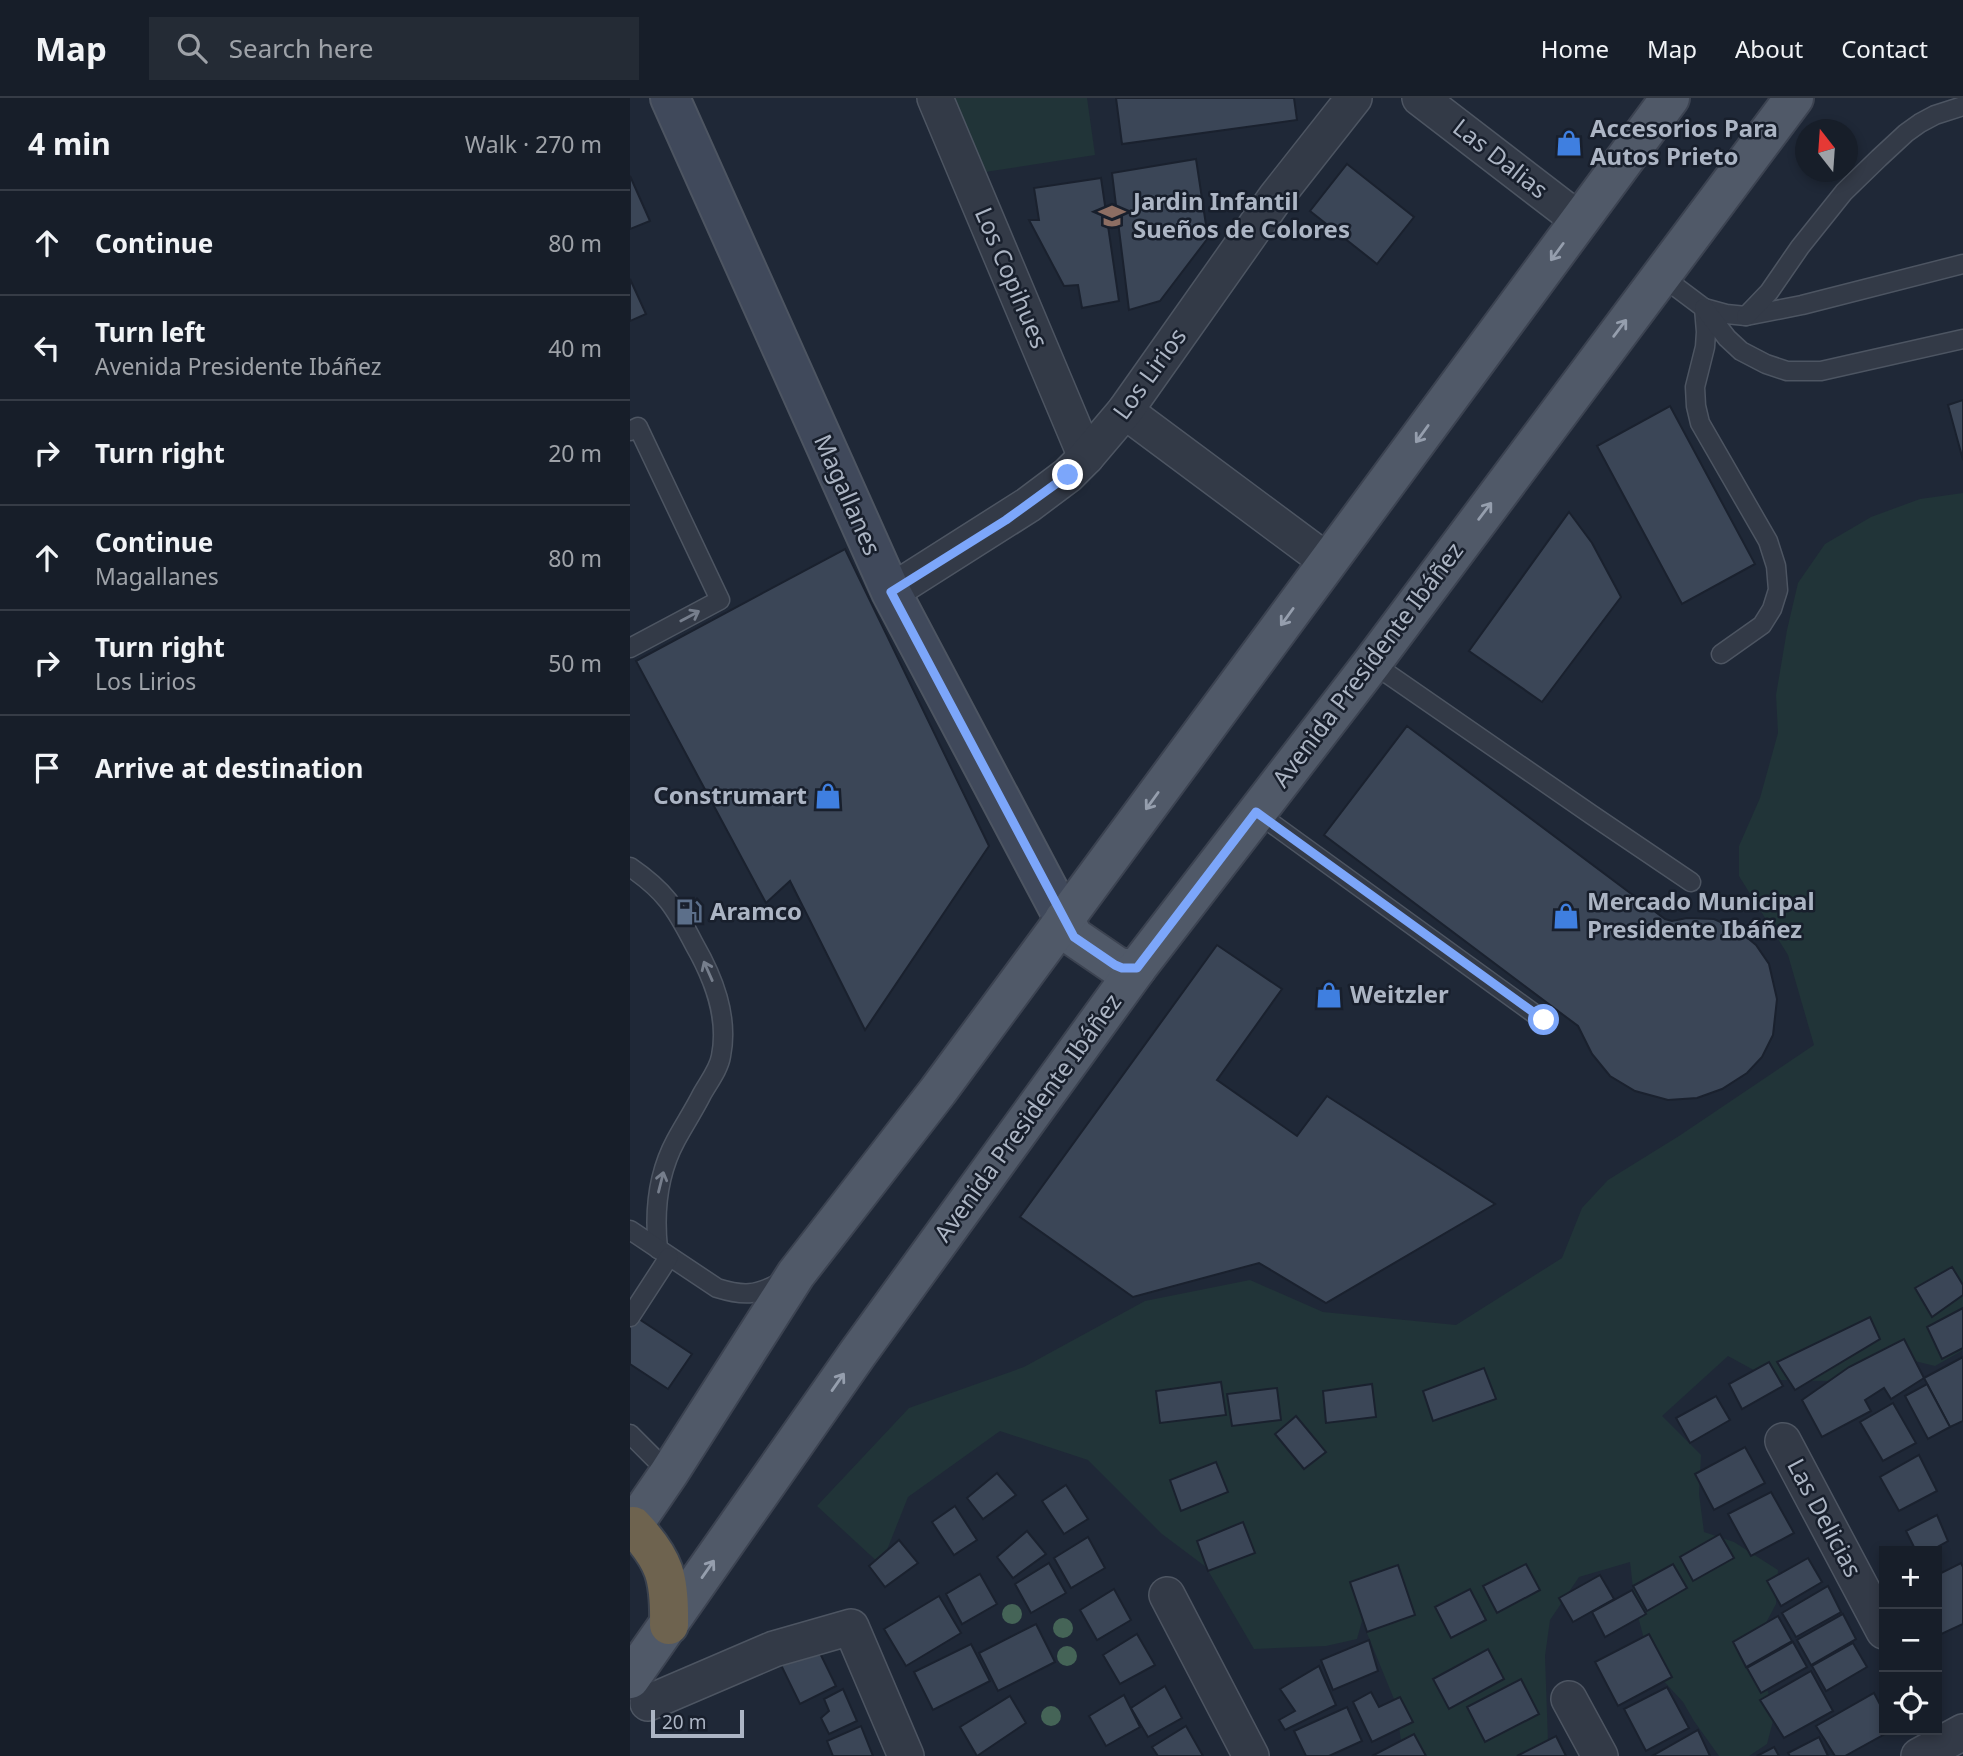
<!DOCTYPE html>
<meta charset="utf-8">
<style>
body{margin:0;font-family:"Noto Sans",sans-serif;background:#242b35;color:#f1f3f6}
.controls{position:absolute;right:21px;bottom:21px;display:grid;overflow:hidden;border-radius:0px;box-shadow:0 4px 10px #0003}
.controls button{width:63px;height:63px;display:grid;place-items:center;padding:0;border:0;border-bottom:2px solid #363c46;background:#171e29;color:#f1f3f6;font:35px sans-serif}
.compass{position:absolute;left:1165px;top:21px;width:63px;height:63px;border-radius:50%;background:#171e29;box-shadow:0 4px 10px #0003;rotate:343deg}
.scale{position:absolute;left:21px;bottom:18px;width:93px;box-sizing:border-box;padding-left:7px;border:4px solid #acb5c4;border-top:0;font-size:19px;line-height:24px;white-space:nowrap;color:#acb5c4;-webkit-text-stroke:5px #181f2c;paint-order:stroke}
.stop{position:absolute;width:21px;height:21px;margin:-16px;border:5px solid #7ca6fa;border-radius:50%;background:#fff}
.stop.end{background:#7ca6fa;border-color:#fff;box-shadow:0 2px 7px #0008}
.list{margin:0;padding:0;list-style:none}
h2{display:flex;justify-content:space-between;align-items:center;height:91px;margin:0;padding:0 28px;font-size:30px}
h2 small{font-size:23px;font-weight:400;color:#9ea2a8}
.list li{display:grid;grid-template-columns:46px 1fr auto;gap:21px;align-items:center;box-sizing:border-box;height:105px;padding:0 28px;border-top:2px solid #363c46}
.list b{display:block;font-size:26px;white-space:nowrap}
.list p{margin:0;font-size:23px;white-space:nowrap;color:#9ea2a8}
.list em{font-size:23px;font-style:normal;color:#9ea2a8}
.icon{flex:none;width:38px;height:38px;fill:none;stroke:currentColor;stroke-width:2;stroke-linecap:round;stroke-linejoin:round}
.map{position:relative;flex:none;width:1333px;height:1658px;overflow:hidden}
header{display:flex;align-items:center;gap:42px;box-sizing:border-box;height:98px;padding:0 35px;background:#171e29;border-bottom:2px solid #363c46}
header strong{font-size:33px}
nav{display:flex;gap:38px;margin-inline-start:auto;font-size:24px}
.search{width:490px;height:63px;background:#242b35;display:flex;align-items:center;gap:18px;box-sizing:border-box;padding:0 24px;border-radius:0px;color:#9ea2a8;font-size:26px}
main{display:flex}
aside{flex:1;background:#171e29}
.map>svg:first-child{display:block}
</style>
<header>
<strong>Map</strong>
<div class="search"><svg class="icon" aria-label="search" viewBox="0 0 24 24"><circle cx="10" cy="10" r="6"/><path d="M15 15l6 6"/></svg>Search here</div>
<nav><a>Home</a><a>Map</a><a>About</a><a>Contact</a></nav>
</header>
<main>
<aside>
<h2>4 min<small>Walk · 270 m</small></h2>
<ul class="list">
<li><svg class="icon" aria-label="ahead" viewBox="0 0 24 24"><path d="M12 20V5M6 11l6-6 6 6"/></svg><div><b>Continue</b></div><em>80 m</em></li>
<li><svg class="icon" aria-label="left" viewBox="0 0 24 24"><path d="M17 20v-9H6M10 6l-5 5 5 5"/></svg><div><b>Turn left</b><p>Avenida Presidente Ibáñez</p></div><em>40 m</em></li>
<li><svg class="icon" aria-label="right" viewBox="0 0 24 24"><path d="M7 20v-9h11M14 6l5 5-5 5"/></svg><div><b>Turn right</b></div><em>20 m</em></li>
<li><svg class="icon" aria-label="ahead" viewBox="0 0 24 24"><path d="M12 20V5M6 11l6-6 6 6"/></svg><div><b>Continue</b><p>Magallanes</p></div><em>80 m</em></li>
<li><svg class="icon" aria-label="right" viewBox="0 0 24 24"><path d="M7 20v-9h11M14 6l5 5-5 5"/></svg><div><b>Turn right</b><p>Los Lirios</p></div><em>50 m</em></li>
<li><svg class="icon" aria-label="arrive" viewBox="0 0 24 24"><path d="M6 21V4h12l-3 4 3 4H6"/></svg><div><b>Arrive at destination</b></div></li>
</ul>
</aside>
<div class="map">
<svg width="1333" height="1658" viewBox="0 0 1333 1658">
<rect width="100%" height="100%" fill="#1f2837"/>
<g fill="#213438">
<polygon points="322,0 457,0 465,57 355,74"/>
<polygon points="1333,395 1333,1252 1305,1268 1248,1254 1199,1283 1142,1282 1098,1258 1032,1318 1071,1357 1069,1396 1074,1434 1104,1444 1148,1472 1146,1506 1123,1549 1145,1615 1137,1646 1119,1658 1089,1658 1064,1623 1053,1604 1030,1579 1018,1556 1005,1507 1000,1464 949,1479 920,1522 915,1558 918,1644 900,1658 773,1658 766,1606 732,1523 727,1541 696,1548 624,1551 576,1469 532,1436 458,1362 370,1333 278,1399 251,1467 187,1408 279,1310 394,1269 515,1203 620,1182 693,1214 826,1227 932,1160 952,1110 978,1082 1049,1038 1184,947 1158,857 1109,778 1109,748 1130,700 1148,635 1146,597 1157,532 1168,485 1195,446 1241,419 1290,401"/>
</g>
<g fill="#3b4657" stroke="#1a212e" stroke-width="2">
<polygon points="486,0 664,0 667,22 492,46"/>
<polygon points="566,61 578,140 530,203 499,212 482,75"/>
<polygon points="717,66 784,119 747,166 680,113"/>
<polygon points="0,78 20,123 0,131"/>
<polygon points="471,80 489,203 452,210 448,187 434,188 399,122 409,122 404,90"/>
<polygon points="0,181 16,216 0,223"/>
<polygon points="1333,302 1333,362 1318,307"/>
<polygon points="1040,308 1125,466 1052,506 967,348"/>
<polygon points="939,414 962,445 991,499 912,604 839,553"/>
<polygon points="215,451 359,748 235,932 160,783 136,805 6,563"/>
<polygon points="777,628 1035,821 1042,823 1057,820 1084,821 1108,832 1126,847 1139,866 1147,901 1143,937 1132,959 1117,975 1092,991 1067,1000 1038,1002 1005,993 980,978 962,956 948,928 694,737"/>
<polygon points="587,847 652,891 587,982 667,1038 697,998 865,1106 696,1205 629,1165 503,1199 390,1119"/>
<polygon points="1322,1169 1333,1187 1333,1197 1302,1219 1285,1190"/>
<polygon points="1333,1210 1333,1250 1312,1261 1297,1229"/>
<polygon points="0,1215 62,1256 38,1291 0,1266"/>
<polygon points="1240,1219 1250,1241 1165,1292 1147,1264"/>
<polygon points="1274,1241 1294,1280 1261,1301 1254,1290 1235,1302 1241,1313 1192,1339 1172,1302 1219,1269"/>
<polygon points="1333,1259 1333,1323 1320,1329 1294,1280"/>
<polygon points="1139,1264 1153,1288 1112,1311 1099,1286"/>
<polygon points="854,1270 866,1301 803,1323 793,1293"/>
<polygon points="591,1284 596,1317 530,1325 526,1293"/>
<polygon points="742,1286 746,1319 696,1325 693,1293"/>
<polygon points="1297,1286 1320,1329 1298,1341 1275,1298"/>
<polygon points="647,1290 651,1322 602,1328 597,1296"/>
<polygon points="1086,1298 1100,1322 1060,1345 1046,1320"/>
<polygon points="1263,1305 1286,1345 1253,1363 1230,1324"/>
<polygon points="666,1318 696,1354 674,1371 645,1336"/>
<polygon points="1115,1349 1135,1385 1084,1412 1065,1376"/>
<polygon points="1289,1357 1307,1393 1269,1413 1250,1379"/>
<polygon points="586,1364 598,1394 551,1413 540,1382"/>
<polygon points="367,1375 386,1397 353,1421 337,1400"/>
<polygon points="436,1387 458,1421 434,1436 412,1403"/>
<polygon points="1141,1394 1164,1435 1121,1458 1098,1416"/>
<polygon points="325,1408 347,1442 324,1457 302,1424"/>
<polygon points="1307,1417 1318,1443 1300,1453 1286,1453 1276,1433"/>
<polygon points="613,1424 625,1455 578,1473 567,1443"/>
<polygon points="397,1433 416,1456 383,1480 367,1459"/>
<polygon points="1090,1436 1104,1460 1063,1483 1050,1459"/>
<polygon points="458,1439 475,1470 441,1490 424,1460"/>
<polygon points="269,1442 288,1465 255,1489 239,1468"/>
<polygon points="1178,1460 1192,1484 1151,1508 1137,1483"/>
<polygon points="419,1465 436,1495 401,1515 385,1486"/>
<polygon points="1331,1465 1333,1469 1333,1526 1307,1538 1307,1477"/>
<polygon points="896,1466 910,1492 867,1515 853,1488"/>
<polygon points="1043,1466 1057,1490 1017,1513 1003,1488"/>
<polygon points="768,1467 785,1517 737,1534 720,1484"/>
<polygon points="350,1476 367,1506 332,1526 316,1496"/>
<polygon points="970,1477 984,1501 943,1524 929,1500"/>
<polygon points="1198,1488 1211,1514 1166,1539 1152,1515"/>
<polygon points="484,1491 501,1522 467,1542 450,1512"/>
<polygon points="840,1491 856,1522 821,1540 805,1509"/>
<polygon points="1002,1492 1016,1516 975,1539 962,1514"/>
<polygon points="309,1498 331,1535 276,1568 254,1531"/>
<polygon points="1213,1516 1226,1541 1181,1567 1167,1542"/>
<polygon points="1148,1518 1162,1543 1116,1569 1103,1544"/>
<polygon points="406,1526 425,1564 368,1593 349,1555"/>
<polygon points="507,1536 525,1567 490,1586 473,1557"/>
<polygon points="1019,1536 1042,1579 988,1608 965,1564"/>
<polygon points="739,1542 748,1573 703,1592 691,1562"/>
<polygon points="1163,1544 1177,1569 1131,1595 1117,1570"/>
<polygon points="1223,1545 1237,1569 1196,1593 1182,1568"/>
<polygon points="341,1546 360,1583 303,1612 284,1574"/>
<polygon points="186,1547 206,1588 170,1606 150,1565"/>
<polygon points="858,1551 874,1581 819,1611 803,1581"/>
<polygon points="689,1568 706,1607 655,1632 649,1622 665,1613 650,1591"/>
<polygon points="1181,1573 1203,1613 1154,1640 1130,1602"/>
<polygon points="891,1581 909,1616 855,1644 837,1609"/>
<polygon points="535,1588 552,1620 518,1639 501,1610"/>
<polygon points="1037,1589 1059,1630 1016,1653 994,1611"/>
<polygon points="213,1591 227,1623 199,1636 191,1620 199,1613 194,1601"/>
<polygon points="741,1594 749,1609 770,1599 783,1624 742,1644 723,1604"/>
<polygon points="1244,1595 1254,1614 1254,1632 1262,1632 1215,1658 1205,1658 1186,1628"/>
<polygon points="494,1597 510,1629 476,1648 459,1618"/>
<polygon points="380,1598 396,1625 347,1658 330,1629"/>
<polygon points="717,1609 732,1643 699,1658 676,1658 664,1633"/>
<polygon points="231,1628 243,1658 203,1658 197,1643"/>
<polygon points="556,1628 573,1658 528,1658 522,1649"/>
<polygon points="1068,1632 1080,1658 1022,1658"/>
<polygon points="784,1636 796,1658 742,1658"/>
<polygon points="926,1638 936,1658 887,1658"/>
<polygon points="1189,1639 1198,1658 1160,1658 1158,1655"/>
<polygon points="1144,1649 1149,1658 1127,1658"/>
</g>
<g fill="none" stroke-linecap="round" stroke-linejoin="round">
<g stroke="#4d5562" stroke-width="21">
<g id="lane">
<polyline points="1030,177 1074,210 1096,216 1116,218 1172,207 1333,166"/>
<polyline points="1074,210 1076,234 1075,249 1065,289 1066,308 1070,325 1138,443 1146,468 1148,492 1142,511 1132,527 1091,556"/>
<polyline points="1074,210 1097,240 1111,253 1136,266 1157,273 1191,273 1333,241"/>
<polyline points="1116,218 1139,194 1170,149 1214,94 1249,60 1276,35 1290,25 1305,17 1333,8"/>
<polyline points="0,333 8,329 90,502 0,550"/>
<polyline points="742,565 962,717 1061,784"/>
<polyline points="626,714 913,922"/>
<path d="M 0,769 C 35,793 45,809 64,846 C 83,879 99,918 91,958 C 89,971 78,985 72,996 C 64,1012 54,1027 46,1042 C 27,1077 24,1114 28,1151"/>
<path d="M 0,1132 L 87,1190 C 113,1198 126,1198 151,1184"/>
<polyline points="0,1219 39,1159"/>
<polyline points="0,1336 39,1375"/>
</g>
</g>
<g stroke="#4d5562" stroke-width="38">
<g id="street">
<polyline points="305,0 456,359"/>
<polyline points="790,0 950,123"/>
<polyline points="495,313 698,464"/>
<polyline points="261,494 398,407 438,377 456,359 495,313 646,99 724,0"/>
<polyline points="1153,1343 1254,1533"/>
<polyline points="537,1497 621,1658"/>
<polyline points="939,1601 970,1658"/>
<polyline points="18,1605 144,1551 221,1529 276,1658"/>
<polyline points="1289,1658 1333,1634"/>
</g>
</g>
<g stroke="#4d5562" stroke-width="42">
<polyline id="secondary" points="40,0 261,494 434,821"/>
</g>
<g stroke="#3c4351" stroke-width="42">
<g id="primary">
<polyline points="434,821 444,839 485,867 492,870 507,870"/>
<polyline points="0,1432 39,1375 166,1176 308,993 1040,0"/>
<polyline points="0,1581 228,1255 507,870 742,565 1164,0"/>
</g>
</g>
<g stroke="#3a424f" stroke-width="42">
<path id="highway" d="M 0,1429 L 3,1428 C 35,1462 40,1480 39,1527"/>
</g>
<use href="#lane" stroke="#333a47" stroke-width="18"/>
<use href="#street" stroke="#333a47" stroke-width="35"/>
<use href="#secondary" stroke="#40495b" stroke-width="38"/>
<use href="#primary" stroke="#505968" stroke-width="38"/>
<use href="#highway" stroke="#6e634f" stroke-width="38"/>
</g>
<g fill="#456457">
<circle cx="382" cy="1516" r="10"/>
<circle cx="433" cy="1530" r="10"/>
<circle cx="437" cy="1558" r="10"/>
<circle cx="421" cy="1618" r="10"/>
</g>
<defs><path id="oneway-shaft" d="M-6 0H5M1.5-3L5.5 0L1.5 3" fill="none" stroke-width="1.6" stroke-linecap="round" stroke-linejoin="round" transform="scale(1.75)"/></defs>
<g stroke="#959ead">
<use href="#oneway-shaft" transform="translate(927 154) rotate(126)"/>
<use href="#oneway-shaft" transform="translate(990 230) rotate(-53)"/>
<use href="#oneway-shaft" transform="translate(792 336) rotate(126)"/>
<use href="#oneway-shaft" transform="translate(855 413) rotate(-53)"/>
<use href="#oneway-shaft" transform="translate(657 519) rotate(126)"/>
<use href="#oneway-shaft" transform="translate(522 703) rotate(126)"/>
<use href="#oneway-shaft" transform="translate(208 1284) rotate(-55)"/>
<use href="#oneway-shaft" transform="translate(78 1471) rotate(-55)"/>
</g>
<g stroke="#767e8c">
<use href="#oneway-shaft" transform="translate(60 518) rotate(-28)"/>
<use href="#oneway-shaft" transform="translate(78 873) rotate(-114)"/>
<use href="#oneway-shaft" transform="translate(31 1084) rotate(-76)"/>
</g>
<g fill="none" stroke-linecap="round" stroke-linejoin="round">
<polyline stroke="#7ca6fa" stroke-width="9" points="438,377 376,422 261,494 444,839 485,867 492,870 507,870 626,714 914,922"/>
</g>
<defs>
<g id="shop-bare" transform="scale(2.1)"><path d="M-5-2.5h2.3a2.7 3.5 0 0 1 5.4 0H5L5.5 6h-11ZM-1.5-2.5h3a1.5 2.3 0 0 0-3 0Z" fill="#3f7fe0" stroke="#181f2c" stroke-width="2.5" paint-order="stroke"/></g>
<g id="school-bare" transform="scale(2.1)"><path d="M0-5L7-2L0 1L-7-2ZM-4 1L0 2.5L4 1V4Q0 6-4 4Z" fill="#8d6e63" stroke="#181f2c" stroke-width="2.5" paint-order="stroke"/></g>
<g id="fuel-bare" transform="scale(2.1)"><path d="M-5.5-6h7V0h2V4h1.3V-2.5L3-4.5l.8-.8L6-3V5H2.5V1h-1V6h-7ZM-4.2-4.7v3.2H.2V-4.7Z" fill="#5c6f8a" stroke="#181f2c" stroke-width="2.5" paint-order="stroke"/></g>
</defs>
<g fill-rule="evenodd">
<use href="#shop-bare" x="939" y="45"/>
<use href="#school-bare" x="482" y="118"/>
<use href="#shop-bare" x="198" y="698"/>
<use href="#fuel-bare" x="59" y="814"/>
<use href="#shop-bare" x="936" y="818"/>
<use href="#shop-bare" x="699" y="897"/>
</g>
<g text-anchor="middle" stroke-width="5" stroke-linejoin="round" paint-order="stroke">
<g font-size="24" font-weight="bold" fill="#acb5c4" stroke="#181f2c" text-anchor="start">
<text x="960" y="39">Accesorios Para<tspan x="960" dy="28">Autos Prieto</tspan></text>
<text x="503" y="112">Jardin Infantil<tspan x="503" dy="28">Sueños de Colores</tspan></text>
<text x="177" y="706" text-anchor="end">Construmart</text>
<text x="957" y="812">Mercado Municipal<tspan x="957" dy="28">Presidente Ibáñez</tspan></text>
<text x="80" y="822">Aramco</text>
<text x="720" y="905">Weitzler</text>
</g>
<g font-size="24" fill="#acb5c4" stroke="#181f2c">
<text transform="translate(870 61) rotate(38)" y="8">Las Dalias</text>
<text transform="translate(381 180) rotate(67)" y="8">Los Copihues</text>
<text transform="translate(520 276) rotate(-54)" y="8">Los Lirios</text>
<text transform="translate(217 397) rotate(66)" y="8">Magallanes</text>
<text transform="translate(738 567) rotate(-53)" y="8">Avenida Presidente Ibáñez</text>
<text transform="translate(398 1020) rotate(-54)" y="8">Avenida Presidente Ibáñez</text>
<text transform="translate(1194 1420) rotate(62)" y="8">Las Delicias</text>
</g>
</g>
</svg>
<div class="controls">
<button>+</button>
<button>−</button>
<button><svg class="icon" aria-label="locate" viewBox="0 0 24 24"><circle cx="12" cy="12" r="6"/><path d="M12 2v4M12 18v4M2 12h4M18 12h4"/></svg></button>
</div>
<svg class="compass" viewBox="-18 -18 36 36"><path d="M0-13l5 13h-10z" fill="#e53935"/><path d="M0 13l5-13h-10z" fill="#9ea2a8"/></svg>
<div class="scale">20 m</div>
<div class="stop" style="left:914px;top:922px"></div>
<div class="stop end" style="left:438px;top:377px"></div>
</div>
</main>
